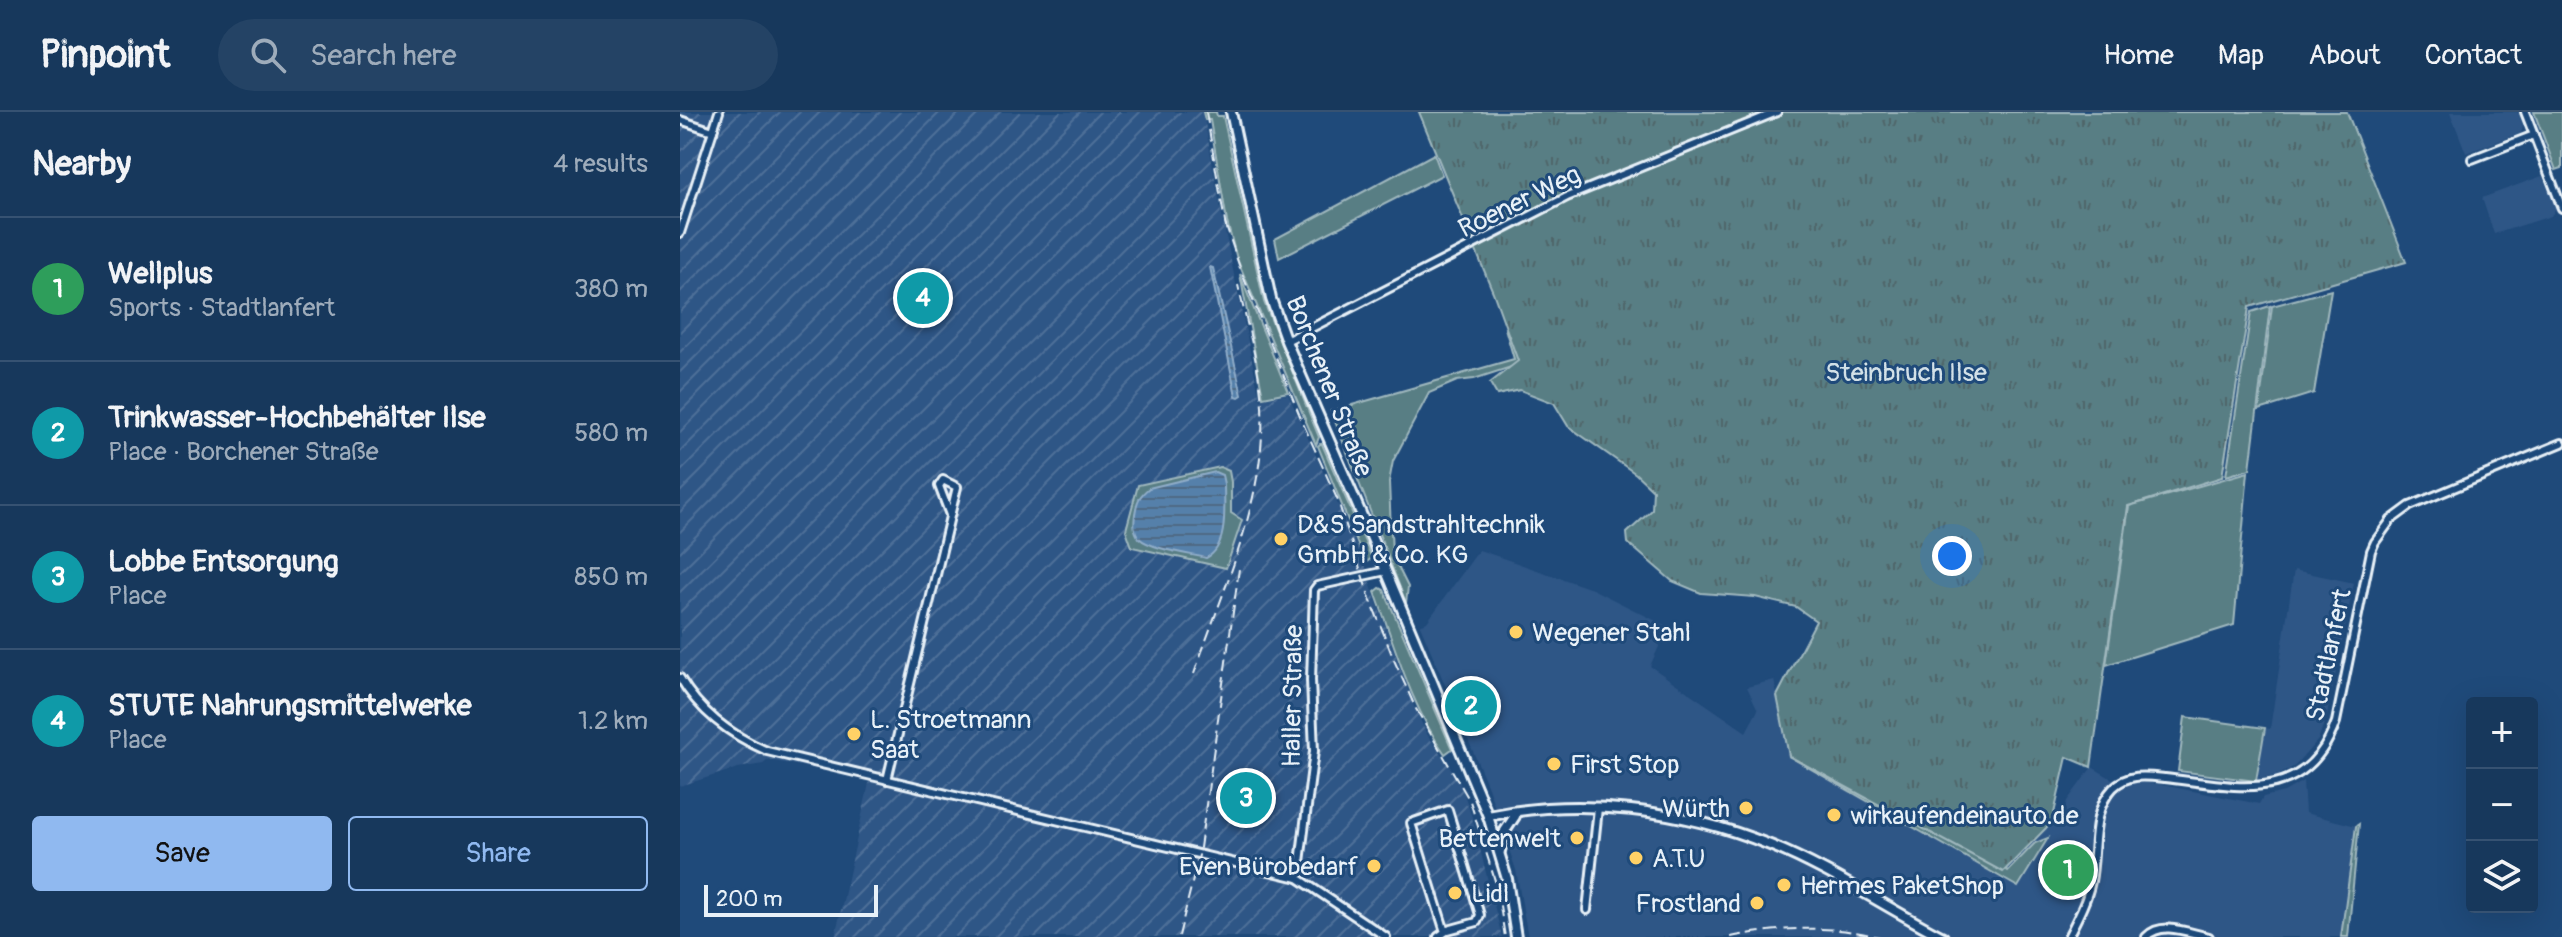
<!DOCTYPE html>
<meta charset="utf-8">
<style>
body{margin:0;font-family:Pangolin,sans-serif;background:#244365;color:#f1f3f6}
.controls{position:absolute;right:24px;bottom:24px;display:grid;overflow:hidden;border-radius:8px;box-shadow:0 8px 32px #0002}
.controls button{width:72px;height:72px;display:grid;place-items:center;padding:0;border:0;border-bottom:2px solid #365272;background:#17385c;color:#f1f3f6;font:40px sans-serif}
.scale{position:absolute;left:24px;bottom:20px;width:174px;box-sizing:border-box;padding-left:8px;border:4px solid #e8f1f8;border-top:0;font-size:22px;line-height:28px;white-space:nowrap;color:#e8f1f8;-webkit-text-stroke:6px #1f4a7a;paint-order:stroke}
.you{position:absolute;left:1272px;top:444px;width:28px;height:28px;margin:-20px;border:6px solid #fff;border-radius:50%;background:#1a73e8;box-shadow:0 0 0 12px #1a73e833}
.badge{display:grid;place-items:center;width:52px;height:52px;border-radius:50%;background:#90b9f0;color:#fff;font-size:26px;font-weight:700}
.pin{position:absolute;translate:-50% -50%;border:4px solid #fff;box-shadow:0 2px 8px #0006}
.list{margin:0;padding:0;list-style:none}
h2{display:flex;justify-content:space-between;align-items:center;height:104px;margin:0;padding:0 32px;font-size:34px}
h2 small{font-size:26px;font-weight:400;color:#9eacbb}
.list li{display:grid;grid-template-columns:52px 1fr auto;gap:24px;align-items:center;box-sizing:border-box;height:144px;padding:0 32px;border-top:2px solid #365272}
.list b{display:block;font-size:30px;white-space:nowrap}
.list p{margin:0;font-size:26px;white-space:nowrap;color:#9eacbb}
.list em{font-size:26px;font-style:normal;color:#9eacbb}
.actions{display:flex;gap:16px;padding:24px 32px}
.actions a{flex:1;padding:18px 0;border:2px solid #90b9f0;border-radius:8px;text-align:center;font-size:28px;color:#90b9f0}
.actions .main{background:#90b9f0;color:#111}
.icon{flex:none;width:44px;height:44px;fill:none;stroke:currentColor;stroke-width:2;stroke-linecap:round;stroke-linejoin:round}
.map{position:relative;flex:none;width:1882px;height:825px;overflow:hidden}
header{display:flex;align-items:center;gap:48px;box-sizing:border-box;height:112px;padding:0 40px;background:#17385c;border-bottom:2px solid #365272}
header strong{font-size:38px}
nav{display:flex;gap:44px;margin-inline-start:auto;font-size:28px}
.search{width:560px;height:72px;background:#244365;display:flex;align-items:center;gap:20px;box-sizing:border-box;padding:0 28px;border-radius:44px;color:#9eacbb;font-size:30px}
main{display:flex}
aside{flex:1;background:#17385c}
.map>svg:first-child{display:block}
</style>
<header>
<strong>Pinpoint</strong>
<div class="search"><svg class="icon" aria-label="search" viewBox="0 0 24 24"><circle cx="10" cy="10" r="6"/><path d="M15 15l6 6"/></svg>Search here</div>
<nav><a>Home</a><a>Map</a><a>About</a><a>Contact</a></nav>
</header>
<main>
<aside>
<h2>Nearby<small>4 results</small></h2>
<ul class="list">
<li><span class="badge" style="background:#2e9e5b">1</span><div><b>Wellplus</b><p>Sports · Stadtlanfert</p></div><em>380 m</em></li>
<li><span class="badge" style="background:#0f9aa8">2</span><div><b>Trinkwasser-Hochbehälter Ilse</b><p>Place · Borchener Straße</p></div><em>580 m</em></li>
<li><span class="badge" style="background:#0f9aa8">3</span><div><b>Lobbe Entsorgung</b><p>Place</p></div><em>850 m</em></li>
<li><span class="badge" style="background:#0f9aa8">4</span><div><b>STUTE Nahrungsmittelwerke</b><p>Place</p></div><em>1.2 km</em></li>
</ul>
<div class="actions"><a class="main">Save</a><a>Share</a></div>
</aside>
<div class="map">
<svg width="1882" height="825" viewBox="0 0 1882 825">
<defs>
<pattern id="industrial-furrows" width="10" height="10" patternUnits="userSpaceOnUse" patternTransform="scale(2)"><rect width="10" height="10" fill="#2f5686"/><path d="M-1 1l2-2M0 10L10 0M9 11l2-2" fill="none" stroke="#4d6f98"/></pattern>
<pattern id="park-tufts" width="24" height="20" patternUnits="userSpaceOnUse" patternTransform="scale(2)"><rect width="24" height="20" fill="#587e84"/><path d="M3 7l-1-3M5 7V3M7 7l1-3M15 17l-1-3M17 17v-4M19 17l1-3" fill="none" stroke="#50666a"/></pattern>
<pattern id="water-rules" width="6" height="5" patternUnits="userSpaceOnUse" patternTransform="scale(2)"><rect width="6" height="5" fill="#5580aa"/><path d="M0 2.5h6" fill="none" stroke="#4f6a84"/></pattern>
</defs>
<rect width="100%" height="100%" fill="#1f4a7a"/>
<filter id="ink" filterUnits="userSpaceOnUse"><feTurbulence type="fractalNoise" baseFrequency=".0125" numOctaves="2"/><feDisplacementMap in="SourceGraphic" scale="16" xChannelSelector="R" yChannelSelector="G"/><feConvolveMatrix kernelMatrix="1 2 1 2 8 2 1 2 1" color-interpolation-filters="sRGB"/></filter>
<g filter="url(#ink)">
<g fill="#2f5686">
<polygon points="1770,0 1838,0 1843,15 1841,21 1786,41"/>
<polygon points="1862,64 1876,96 1871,104 1814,122 1802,86"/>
<polygon points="799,438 912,477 988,515 970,554 1066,620 1078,598 1067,575 1094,568 1110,647 1311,750 1382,707 1387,689 1412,655 1432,667 1477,672 1579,692 1583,685 1604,680 1623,669 1625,701 1676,714 1661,825 848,825 836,758 808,675 740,513 747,510"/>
<polygon points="1614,458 1674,471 1647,603 1638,628 1615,654 1599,663 1578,667 1585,616 1590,617"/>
</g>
<polygon fill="url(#industrial-furrows)" points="0,0 523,0 544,115 580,287 608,282 686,455 693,480 735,597 747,622 779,668 792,705 822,825 155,825 190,667 88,648 83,652 58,656 0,674"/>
<g fill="#587e84" stroke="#a0b8be" stroke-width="2">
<polygon points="523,0 536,0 537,4 543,4 584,190 639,325 636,333 557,147 547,110 530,8 525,8"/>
<polygon points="1854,0 1882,0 1882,56 1876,58"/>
<polygon points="754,42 762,63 599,146 595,127"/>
<polygon points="560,162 566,178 608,280 583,285"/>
<polygon points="1651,178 1634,281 1579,298 1592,194"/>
<polygon points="1590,194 1570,357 1546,364 1571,200"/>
<polygon points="836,214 859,246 794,267 777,269 749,281 713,349 709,370 712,443 728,475 726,491 651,299 834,247 825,216"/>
<polygon points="640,332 642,332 692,446 688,449 684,448 638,334"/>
<polygon points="540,355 549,359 551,370 551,401 562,408 546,456 452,435 446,418 458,373"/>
<polygon points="1568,360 1554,513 1426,553 1449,394"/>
<path d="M 700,476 L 704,478 L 772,637 L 765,642 C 730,593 716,536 695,480 Z"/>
<polygon points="1505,605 1585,616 1576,669 1498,659"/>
<polygon points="1123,637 1300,737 1328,759 1355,731 1368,726 1338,775 1110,645"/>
<polygon points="1679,712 1668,825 1661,825 1676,714"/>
</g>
<polygon fill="url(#park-tufts)" stroke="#a0b8be" stroke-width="2" points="739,0 1667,0 1726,150 1569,195 1542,365 1448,394 1411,655 1387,645 1372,710 1323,760 1109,644 1097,584 1136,509 1116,495 1075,485 1021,481 992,469 948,431 947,421 972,398 973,378 956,362 888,314 874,291 840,278 817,283 810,271 838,249 813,180"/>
<g fill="url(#water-rules)" stroke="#90adc9" stroke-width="2">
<polygon points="530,155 533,156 562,283 559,285 556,284"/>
<path d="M 535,360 L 542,363 L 544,372 C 544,394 549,435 526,446 C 510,442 470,437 459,426 C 453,418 454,411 455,402 C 457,389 459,384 469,376 Z"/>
</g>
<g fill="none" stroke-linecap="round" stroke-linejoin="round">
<g stroke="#e8f1f8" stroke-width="12">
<g id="street">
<polyline points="1845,0 1882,96"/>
<polyline points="0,8 33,19"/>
<polyline points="1792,47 1854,23"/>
<polyline points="0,121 39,0"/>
<polyline points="606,229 887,85 1097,0"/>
<path d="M 0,566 C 20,600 50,623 87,639 L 618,766 L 706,825"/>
<path d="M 207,668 C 230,570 254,473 277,375 L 263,368 L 259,374 L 270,403"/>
<polyline points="618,766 634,639 631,568 634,478 637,474 706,459"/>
<polyline points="907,798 918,696"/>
<polyline points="758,825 768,818 797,810 800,803 768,698 731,711 765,820"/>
<path d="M 1388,825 C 1397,807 1407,789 1411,769 C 1417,739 1410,700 1433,676 C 1448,661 1467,664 1485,666 C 1555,674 1626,695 1656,610 L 1691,439 L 1695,430 L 1711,408 L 1730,394 L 1882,331"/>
<path d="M 1466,825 C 1482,808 1509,821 1529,825"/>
</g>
</g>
<g stroke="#e8f1f8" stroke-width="14">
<g id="secondary">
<polyline points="551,0 591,187 606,229 706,459 808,704 827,767 836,825"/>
<path d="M 808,704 C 901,685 1002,697 1090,733 C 1150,757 1205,795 1263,825"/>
<polyline points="820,739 825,719 835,704"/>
</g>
</g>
<use href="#street" stroke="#1f4a7a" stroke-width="6"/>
<use href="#secondary" stroke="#1f4a7a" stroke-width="8"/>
<g stroke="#e8f1f8" stroke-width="2" stroke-dasharray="12 6" stroke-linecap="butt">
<polyline points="526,0 547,122"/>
<polyline points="545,111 561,159 622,309 658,389 689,484 714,548 736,597 790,689 817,775 825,825"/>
<path d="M 514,562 C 544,474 591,377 581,282 C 577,246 566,209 558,173"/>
<polyline points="499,824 519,743 559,457"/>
<path d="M 1051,825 C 1101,815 1150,813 1200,825"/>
</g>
</g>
</g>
<g fill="#ffd166" stroke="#1f4a7a" stroke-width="3">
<circle cx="601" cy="427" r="8"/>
<circle cx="836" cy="520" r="8"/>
<circle cx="174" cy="622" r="8"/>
<circle cx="874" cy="652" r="8"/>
<circle cx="1066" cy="696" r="8"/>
<circle cx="1154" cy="703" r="8"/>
<circle cx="897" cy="726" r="8"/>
<circle cx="956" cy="746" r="8"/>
<circle cx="694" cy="754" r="8"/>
<circle cx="1104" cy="773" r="8"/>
<circle cx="775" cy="781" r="8"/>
<circle cx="1077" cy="791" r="8"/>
</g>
<g text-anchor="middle" stroke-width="6" stroke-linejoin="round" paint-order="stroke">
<g font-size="26" fill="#e8f1f8" stroke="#1f4a7a">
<text transform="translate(839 89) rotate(-26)" y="9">Roener Weg</text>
<text transform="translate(650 274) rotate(68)" y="9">Borchener Straße</text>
<text transform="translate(1648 543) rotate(-78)" y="9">Stadtlanfert</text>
<text transform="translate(612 584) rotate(-89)" y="9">Haller Straße</text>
</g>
<g font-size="26" fill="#d2e0e7" stroke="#1f4a7a">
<text x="1226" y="269">Steinbruch Ilse</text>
</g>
<g font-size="26" fill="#e8f1f8" stroke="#1f4a7a" text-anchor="start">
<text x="617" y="421">D&amp;S Sandstrahltechnik<tspan x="617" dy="30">GmbH &amp; Co. KG</tspan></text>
<text x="852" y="529">Wegener Stahl</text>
<text x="190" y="616">L. Stroetmann<tspan x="190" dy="30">Saat</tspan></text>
<text x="890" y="661">First Stop</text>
<text x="1050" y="705" text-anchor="end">Würth</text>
<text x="1170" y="712">wirkaufendeinauto.de</text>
<text x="881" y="735" text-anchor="end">Bettenwelt</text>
<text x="972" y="755">A.T.U</text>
<text x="678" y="763" text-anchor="end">Even Bürobedarf</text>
<text x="1120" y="782">Hermes PaketShop</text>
<text x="791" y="790">Lidl</text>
<text x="1061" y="800" text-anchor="end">Frostland</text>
</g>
</g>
</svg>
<div class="controls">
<button>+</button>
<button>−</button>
<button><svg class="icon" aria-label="layers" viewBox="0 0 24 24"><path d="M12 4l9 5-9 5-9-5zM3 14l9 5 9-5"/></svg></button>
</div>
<div class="scale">200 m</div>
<div class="you"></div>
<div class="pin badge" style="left:1388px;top:758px;background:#2e9e5b">1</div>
<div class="pin badge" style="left:791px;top:594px;background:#0f9aa8">2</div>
<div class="pin badge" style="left:566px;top:686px;background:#0f9aa8">3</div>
<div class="pin badge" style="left:243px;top:186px;background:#0f9aa8">4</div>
</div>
</main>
